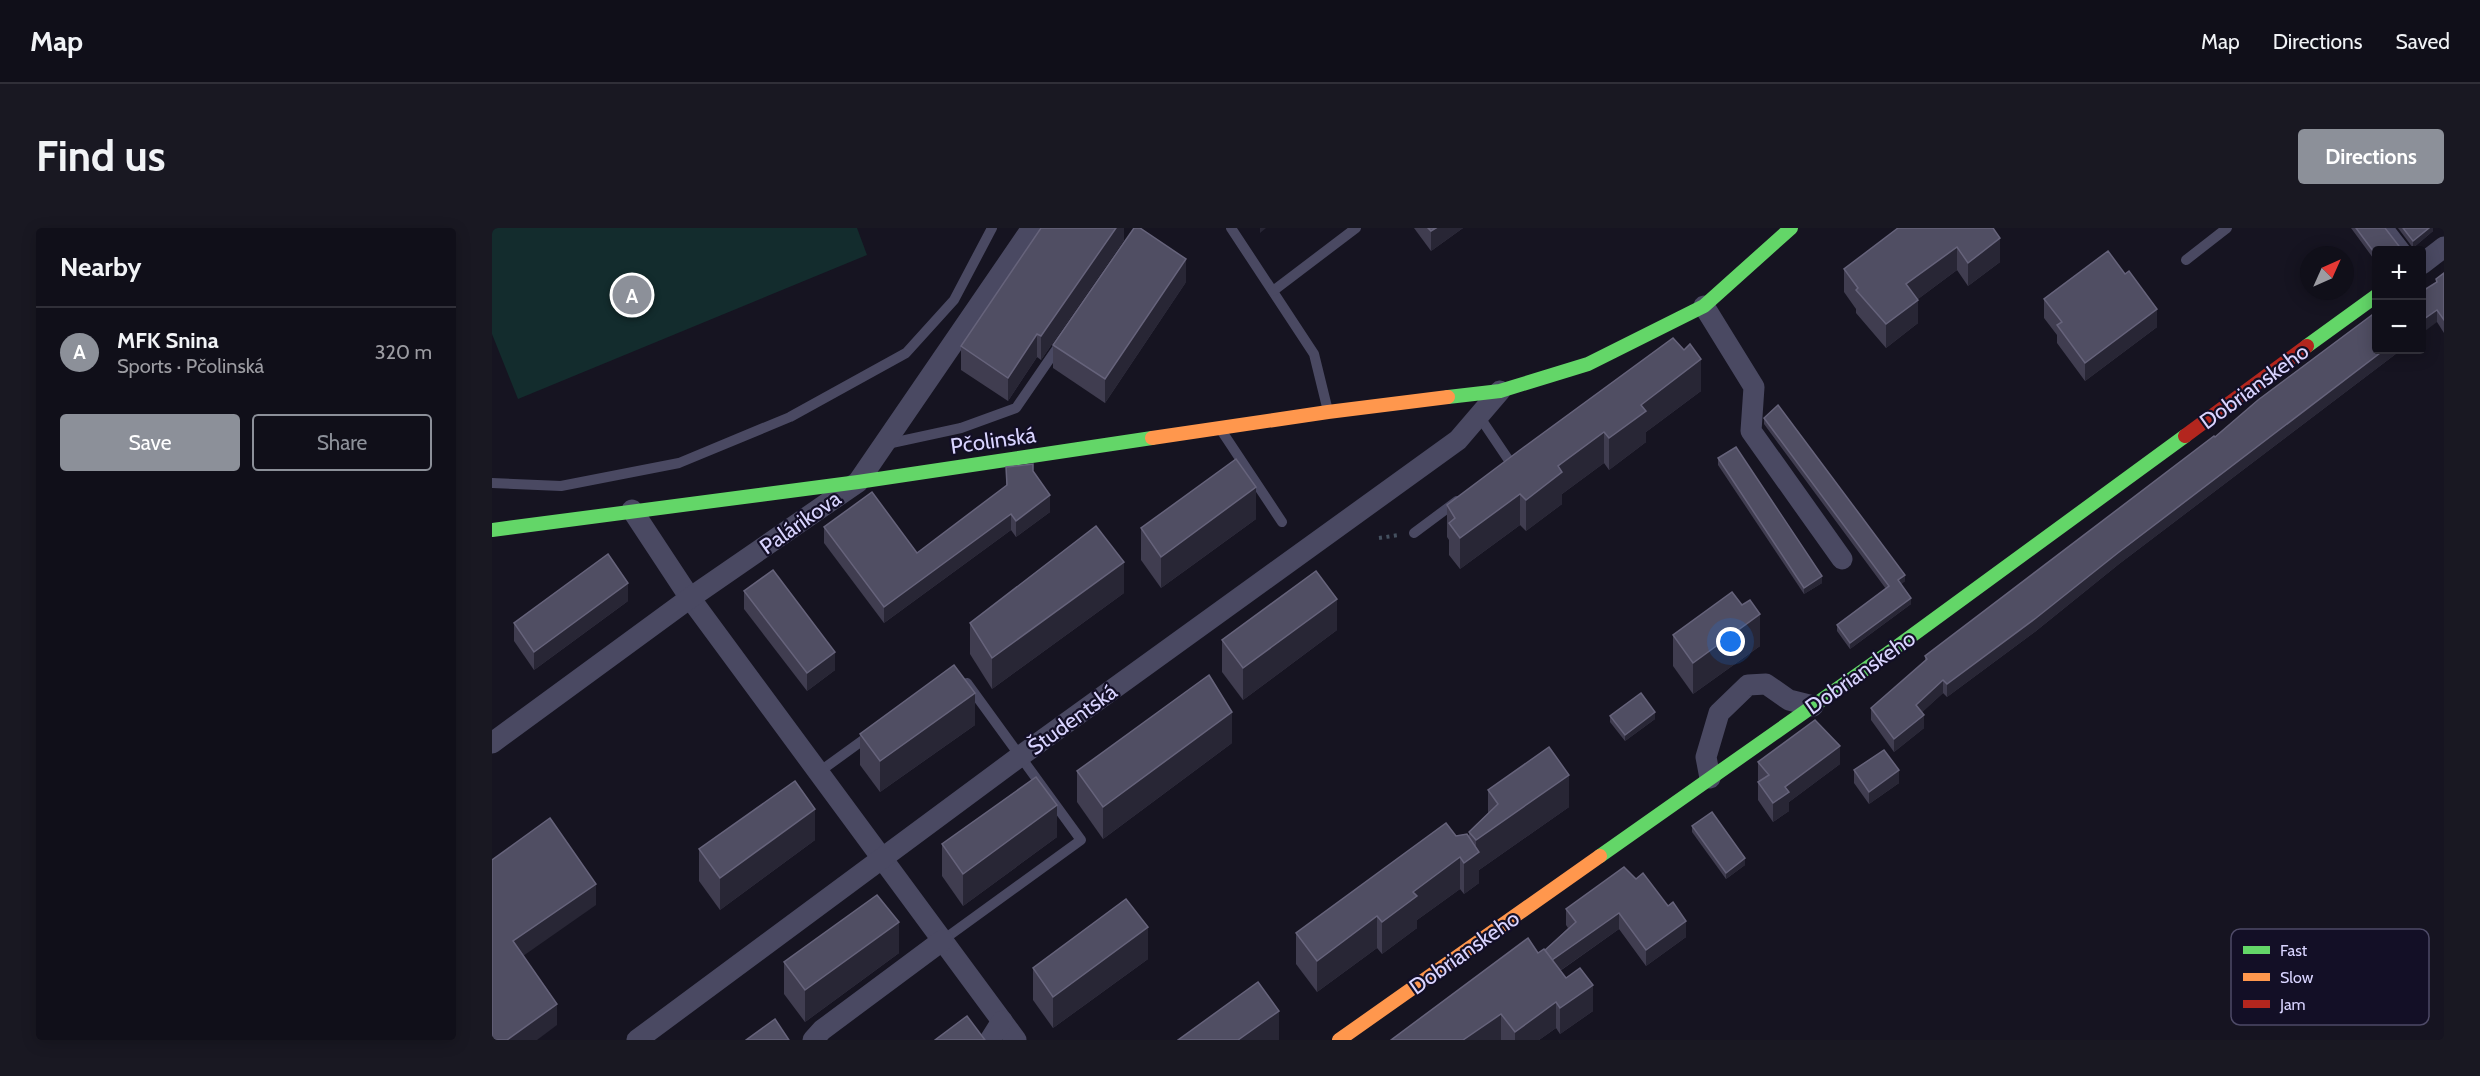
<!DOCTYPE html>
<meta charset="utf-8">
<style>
body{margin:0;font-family:Cabin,sans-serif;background:#191822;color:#f1f3f6}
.controls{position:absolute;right:18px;top:18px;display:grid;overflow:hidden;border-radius:6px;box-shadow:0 3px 15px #0003}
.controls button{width:54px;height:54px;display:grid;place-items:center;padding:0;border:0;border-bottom:2px solid #302f38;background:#100f19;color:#f1f3f6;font:30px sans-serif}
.compass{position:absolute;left:1808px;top:18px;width:54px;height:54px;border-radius:50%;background:#100f19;box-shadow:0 3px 15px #0003;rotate:45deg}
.you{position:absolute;left:1239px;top:414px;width:21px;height:21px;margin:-15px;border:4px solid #fff;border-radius:50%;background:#1a73e8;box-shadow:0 0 0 9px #1a73e833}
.badge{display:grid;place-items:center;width:39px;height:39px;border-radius:50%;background:#8c9099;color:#fff;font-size:20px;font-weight:700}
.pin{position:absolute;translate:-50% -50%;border:3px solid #fff;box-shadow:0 2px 6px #0006}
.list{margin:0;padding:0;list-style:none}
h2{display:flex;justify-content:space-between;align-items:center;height:78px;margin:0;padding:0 24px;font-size:26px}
h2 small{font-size:20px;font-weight:400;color:#9c9ca2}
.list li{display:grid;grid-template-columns:39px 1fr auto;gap:18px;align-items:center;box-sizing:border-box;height:90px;padding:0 24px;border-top:2px solid #302f38}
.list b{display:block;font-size:22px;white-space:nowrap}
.list p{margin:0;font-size:20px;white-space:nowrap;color:#9c9ca2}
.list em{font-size:20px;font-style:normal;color:#9c9ca2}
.actions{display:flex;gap:12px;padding:18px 24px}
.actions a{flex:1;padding:14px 0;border:2px solid #8c9099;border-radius:6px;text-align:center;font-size:21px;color:#8c9099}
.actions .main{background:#8c9099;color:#fff}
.map{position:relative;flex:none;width:1952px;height:812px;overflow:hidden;border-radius:6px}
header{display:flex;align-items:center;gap:36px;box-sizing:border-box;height:84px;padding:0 30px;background:#100f19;border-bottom:2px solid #302f38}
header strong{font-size:28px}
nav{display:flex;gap:33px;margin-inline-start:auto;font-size:21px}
.intro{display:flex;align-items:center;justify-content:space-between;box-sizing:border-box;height:144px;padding:0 36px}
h1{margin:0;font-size:42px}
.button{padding:15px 27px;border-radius:6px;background:#8c9099;color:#fff;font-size:21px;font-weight:700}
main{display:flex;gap:36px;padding:0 36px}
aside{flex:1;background:#100f19;border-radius:6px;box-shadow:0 3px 15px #0003}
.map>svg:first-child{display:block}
</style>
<header>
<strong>Map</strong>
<nav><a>Map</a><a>Directions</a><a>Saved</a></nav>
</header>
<div class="intro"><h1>Find us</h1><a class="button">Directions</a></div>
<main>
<aside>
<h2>Nearby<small></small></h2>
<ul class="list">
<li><span class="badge">A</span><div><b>MFK Snina</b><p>Sports · Pčolinská</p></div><em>320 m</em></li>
</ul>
<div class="actions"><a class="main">Save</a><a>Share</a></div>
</aside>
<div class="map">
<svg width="1952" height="812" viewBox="0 0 1952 812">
<rect width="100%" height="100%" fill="#161421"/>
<polygon fill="#132c2d" points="0,0 365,0 375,27 26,171 0,106"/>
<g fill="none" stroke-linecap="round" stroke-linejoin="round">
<polyline stroke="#44505f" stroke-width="4" stroke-dasharray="3 4.5" stroke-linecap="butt" points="887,310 907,307"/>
<g stroke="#4a4962" stroke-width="10">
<polyline points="739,0 822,126 836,183"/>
<polyline points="1897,0 1914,22"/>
<polyline points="1694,32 1735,0"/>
<polyline points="781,63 864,0"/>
<polyline points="987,188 1018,234"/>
<polyline points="729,202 790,294"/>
<polyline points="395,216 469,200 524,180 568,116"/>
<polyline points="0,255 69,258 187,235 298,189 414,125 462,72 500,0"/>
<polyline points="922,305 965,273"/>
<polyline points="327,544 378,507"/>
<polyline points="451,712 589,612 475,455"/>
</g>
<g stroke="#4a4962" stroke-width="21">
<polyline points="1930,36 1952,19"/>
<polyline points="1212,78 1262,159 1259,203 1350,331"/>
<polyline points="140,282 198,370 524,812"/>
<polyline points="0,515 198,370 366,254 540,0"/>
<polyline points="1218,550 1214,529 1227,485 1256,457 1274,456 1297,472 1321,478"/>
<polyline points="145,812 527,529 966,212 1008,163"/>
<polyline points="321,812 330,802 451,712"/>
<polyline points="498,812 510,793"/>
</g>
<g stroke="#63d668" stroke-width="14">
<polyline points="1815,118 1884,68"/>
<polyline points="956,169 1008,163 1096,136 1212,78 1299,0"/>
<polyline points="0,302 366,254 660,210"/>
<polyline points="1108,628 1399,423 1693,208"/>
</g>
<g stroke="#ff974d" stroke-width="14">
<polyline points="660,210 836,184 956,169"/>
<polyline points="847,812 1108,628"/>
</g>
<polyline stroke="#b3261e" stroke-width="14" points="1693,208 1815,118"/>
</g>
<g fill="#403d50">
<polygon points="549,0 632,0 632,12 549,132 545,129 516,173 469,142 469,118"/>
<polygon points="922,0 971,0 939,23"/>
<polygon points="1406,0 1508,34 1476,58 1465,42 1426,71 1426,95 1394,120 1364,85 1364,81 1352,64 1352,41"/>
<polygon points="1859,0 1893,0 1910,22 1884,22 1884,34"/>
<polygon points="1906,0 1941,0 1941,3 1921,20"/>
<polygon points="1952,45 1952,105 1945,94 1944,55 1944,51"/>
<polygon points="694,54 613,175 561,140 561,117"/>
<polygon points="1552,71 1665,99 1593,153 1565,115 1565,107 1552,90"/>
<polygon points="1192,122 1209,163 1154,204 1154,214 1117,242 1112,235 1070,266 1070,276 1034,303 1028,297 968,341 957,327 957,312 955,309 955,277"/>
<polygon points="1884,122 1909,122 1627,336 1544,403 1455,469 1451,465 1430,484 1432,500 1402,524 1379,492 1379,480 1433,433 1433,428 1723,209"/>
<polygon points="1272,190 1413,353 1409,356 1419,376 1358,421 1345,403 1345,397 1394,361 1272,196"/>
<polygon points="1226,230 1330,355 1312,366 1226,237"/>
<polygon points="514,239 541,243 558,284 524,309 519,302 392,395 332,315 332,299 425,325 514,258"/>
<polygon points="764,291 669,360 649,332 649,300"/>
<polygon points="252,363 343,442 315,463 252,381"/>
<polygon points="632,365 500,461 478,426 478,395"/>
<polygon points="136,373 42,442 22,413 22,395"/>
<polygon points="845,402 751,472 730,444 730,412"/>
<polygon points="1181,407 1268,418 1201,466 1181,438"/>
<polygon points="1118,488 1163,491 1133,513 1118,494"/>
<polygon points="483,497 388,564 368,537 368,506"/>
<polygon points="740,515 611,611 585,574 585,543"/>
<polygon points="1266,534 1348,536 1297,574 1297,583 1281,594 1266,572 1266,554 1267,554 1266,552"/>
<polygon points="1362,542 1407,555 1377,576 1362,555"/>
<polygon points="996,562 1077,579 987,642 987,655 972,666 968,661 925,692 925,700 890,726 885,720 825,764 804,736 804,705 964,608 977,609 977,604 996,585"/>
<polygon points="1200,598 1253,637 1234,651 1200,604"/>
<polygon points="565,609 471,678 450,648 450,616"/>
<polygon points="323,612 228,682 207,653 207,621"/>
<polygon points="1132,639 1194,709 1154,738 1127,701 1068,743 1101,783 1068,806 1064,800 1047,812 899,812 1053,722 1076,700 1074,697 1074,681"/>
<polygon points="407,725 313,794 292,766 292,734"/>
<polygon points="656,731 561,800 541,772 541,740"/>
</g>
<g fill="#282635">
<polygon points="624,0 632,0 632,12 549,132 549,108"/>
<polygon points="768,0 774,0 768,5"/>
<polygon points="944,0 971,0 939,23 939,3"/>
<polygon points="1937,0 1941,0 1941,3 1921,20 1921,13"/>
<polygon points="1508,10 1508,34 1476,58 1476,35"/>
<polygon points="1465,19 1465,42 1414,80 1414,56"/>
<polygon points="694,31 694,54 613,175 613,151"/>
<polygon points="1426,72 1426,95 1394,120 1394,96"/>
<polygon points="1665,81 1665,99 1593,153 1593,135"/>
<polygon points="1945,82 1945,94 1929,106 1929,93"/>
<polygon points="545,106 545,129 516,173 516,150"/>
<polygon points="1892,122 1909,122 1627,336 1544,403 1455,469 1455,456"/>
<polygon points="1209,131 1209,163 1154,204 1154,214 1117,242 1117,210 1149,177"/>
<polygon points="1112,204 1112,235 1070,266 1070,276 1034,303 1034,272 1066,238"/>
<polygon points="764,259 764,291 669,360 669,329"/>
<polygon points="1028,266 1028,297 968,341 968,310"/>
<polygon points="558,267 558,284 524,309 524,293"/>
<polygon points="519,286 519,302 392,395 392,379"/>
<polygon points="632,334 632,365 500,461 500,430"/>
<polygon points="1413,347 1413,353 1406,359 1406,352"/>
<polygon points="1330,348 1330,355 1312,366 1312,360"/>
<polygon points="136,355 136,373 42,442 42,424"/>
<polygon points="1419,370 1419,376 1358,421 1358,415"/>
<polygon points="845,371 845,402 751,472 751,440"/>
<polygon points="1268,386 1268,418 1201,466 1201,435"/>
<polygon points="343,424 343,442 315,463 315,445"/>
<polygon points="1451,452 1451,465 1424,490 1424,477"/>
<polygon points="483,465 483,497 388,564 388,533"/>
<polygon points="740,484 740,515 611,611 611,579"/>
<polygon points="1163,484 1163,491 1133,513 1133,507"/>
<polygon points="1432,487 1432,500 1402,524 1402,511"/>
<polygon points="1348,518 1348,536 1297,574 1297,583 1281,594 1281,575 1293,559"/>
<polygon points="1407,542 1407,555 1377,576 1377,564"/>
<polygon points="1077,547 1077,579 987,642 987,655 972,666 972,635 984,626 984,612"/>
<polygon points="565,577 565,609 471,678 471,646"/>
<polygon points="323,581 323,612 228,682 228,650"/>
<polygon points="968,629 968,661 925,692 925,700 890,726 890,694 921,664"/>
<polygon points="1253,630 1253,637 1234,651 1234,645"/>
<polygon points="104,656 104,677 21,735 21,713"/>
<polygon points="1127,685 1127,701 1059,749 1059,733"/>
<polygon points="885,688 885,720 825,764 825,733"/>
<polygon points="1194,693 1194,709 1154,738 1154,722"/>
<polygon points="407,694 407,725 313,794 313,762"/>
<polygon points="656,699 656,731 561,800 561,769"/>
<polygon points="1101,757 1101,783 1068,806 1068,780"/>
<polygon points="1064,774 1064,800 1047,812 1023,812 1023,804"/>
<polygon points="65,776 65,797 45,812 15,812"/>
<polygon points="787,783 787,812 746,812"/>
<polygon points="1009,786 1009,812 971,812"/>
</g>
<g fill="#504e63" stroke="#66637b" stroke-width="1.5">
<polygon points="549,0 624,0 549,108 545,106 516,150 469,118"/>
<polygon points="642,0 648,0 694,31 613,151 561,117"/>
<polygon points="936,0 944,0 939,3"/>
<polygon points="1406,0 1501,0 1508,10 1476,35 1465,19 1414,56 1426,72 1394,96 1364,62 1366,60 1352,41"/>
<polygon points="1864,0 1893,0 1910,22 1884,22 1884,27"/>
<polygon points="1911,0 1937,0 1921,13"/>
<polygon points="1616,23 1633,46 1637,43 1665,81 1593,135 1565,97 1570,94 1552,71"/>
<polygon points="1952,45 1952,92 1945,82 1929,93 1929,64 1945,54 1944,51"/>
<polygon points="1884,84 1884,122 1892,122 1627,324 1544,390 1455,456 1451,452 1424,477 1432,487 1402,511 1379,480 1435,431 1433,428 1722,208 1723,209 1766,172"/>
<polygon points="1181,110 1192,122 1198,116 1209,131 1149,177 1154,183 1117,210 1112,204 1066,238 1070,244 1034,272 1028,266 968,310 957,295 963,290 955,277 1028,222"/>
<polygon points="1286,177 1413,347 1406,352 1419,370 1358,415 1345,397 1397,358 1272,190"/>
<polygon points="1244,219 1330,348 1312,360 1226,230"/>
<polygon points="744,231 764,259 669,329 649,300"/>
<polygon points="541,236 541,243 558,267 524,293 519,286 392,379 332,299 380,264 425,325 515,257 514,239"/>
<polygon points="604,298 632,334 500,430 478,395"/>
<polygon points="116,326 136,355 42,424 22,395"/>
<polygon points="281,342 343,424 315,445 252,363"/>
<polygon points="824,343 845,371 751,440 730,412"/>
<polygon points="1240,364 1250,377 1258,372 1268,386 1201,435 1181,407"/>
<polygon points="462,437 483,465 388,533 368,506"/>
<polygon points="717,447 740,484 611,579 585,543"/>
<polygon points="1149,465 1163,484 1133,507 1118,488"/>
<polygon points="1323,492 1348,518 1293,559 1297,564 1281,575 1266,554 1277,547 1266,534"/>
<polygon points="1057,519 1077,547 984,612 977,604 1006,576 996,562"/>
<polygon points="1392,522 1407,542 1377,564 1362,542"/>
<polygon points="544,549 565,577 471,646 450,616"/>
<polygon points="303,553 323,581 228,650 207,621"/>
<polygon points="1220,584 1253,630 1234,645 1200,598"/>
<polygon points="58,590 104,656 21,713 65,776 15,812 0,812 0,632"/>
<polygon points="954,595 964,608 975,606 987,624 972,635 968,629 921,664 925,668 890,694 885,688 825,733 804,705"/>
<polygon points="1132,639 1144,651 1151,645 1176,678 1181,674 1194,693 1154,722 1127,685 1060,732 1053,722 1084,694 1074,681"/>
<polygon points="385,667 407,694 313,762 292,734"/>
<polygon points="634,671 656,699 561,769 541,740"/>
<polygon points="1036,710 1046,725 1052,721 1074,750 1088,740 1101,757 1068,780 1064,774 1023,804 1009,786 971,812 899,812"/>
<polygon points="766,754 787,783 746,812 686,812"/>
<polygon points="475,788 493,812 443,812"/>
<polygon points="283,791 297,812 254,812"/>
</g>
<g text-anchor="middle" stroke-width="4.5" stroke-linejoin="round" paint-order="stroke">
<g font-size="22" fill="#d9d4ff" stroke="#130f26">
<text transform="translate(1762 158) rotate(-36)" y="8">Dobrianskeho</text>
<text transform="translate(501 212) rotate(-8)" y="8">Pčolinská</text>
<text transform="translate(308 294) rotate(-35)" y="8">Palárikova</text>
<text transform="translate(1368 444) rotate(-35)" y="8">Dobrianskeho</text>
<text transform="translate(580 491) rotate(-36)" y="8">Študentská</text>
<text transform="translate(972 724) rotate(-35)" y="8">Dobrianskeho</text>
</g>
</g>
<rect x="1739" y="701" width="198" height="96" rx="9" fill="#130f26" stroke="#4e4a67" stroke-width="1.5"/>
<rect x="1751" y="718" width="27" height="8" fill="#63d668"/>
<rect x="1751" y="745" width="27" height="8" fill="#ff974d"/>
<rect x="1751" y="772" width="27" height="8" fill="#b3261e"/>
<g font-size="16" fill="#d9d4ff">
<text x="1788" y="728">Fast</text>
<text x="1788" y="755">Slow</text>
<text x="1788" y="782">Jam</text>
</g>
</svg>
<div class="controls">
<button>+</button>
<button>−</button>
</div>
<svg class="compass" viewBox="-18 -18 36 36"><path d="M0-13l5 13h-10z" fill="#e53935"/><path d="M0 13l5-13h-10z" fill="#9c9ca2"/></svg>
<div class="you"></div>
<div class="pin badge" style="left:140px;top:67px">A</div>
</div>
</main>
